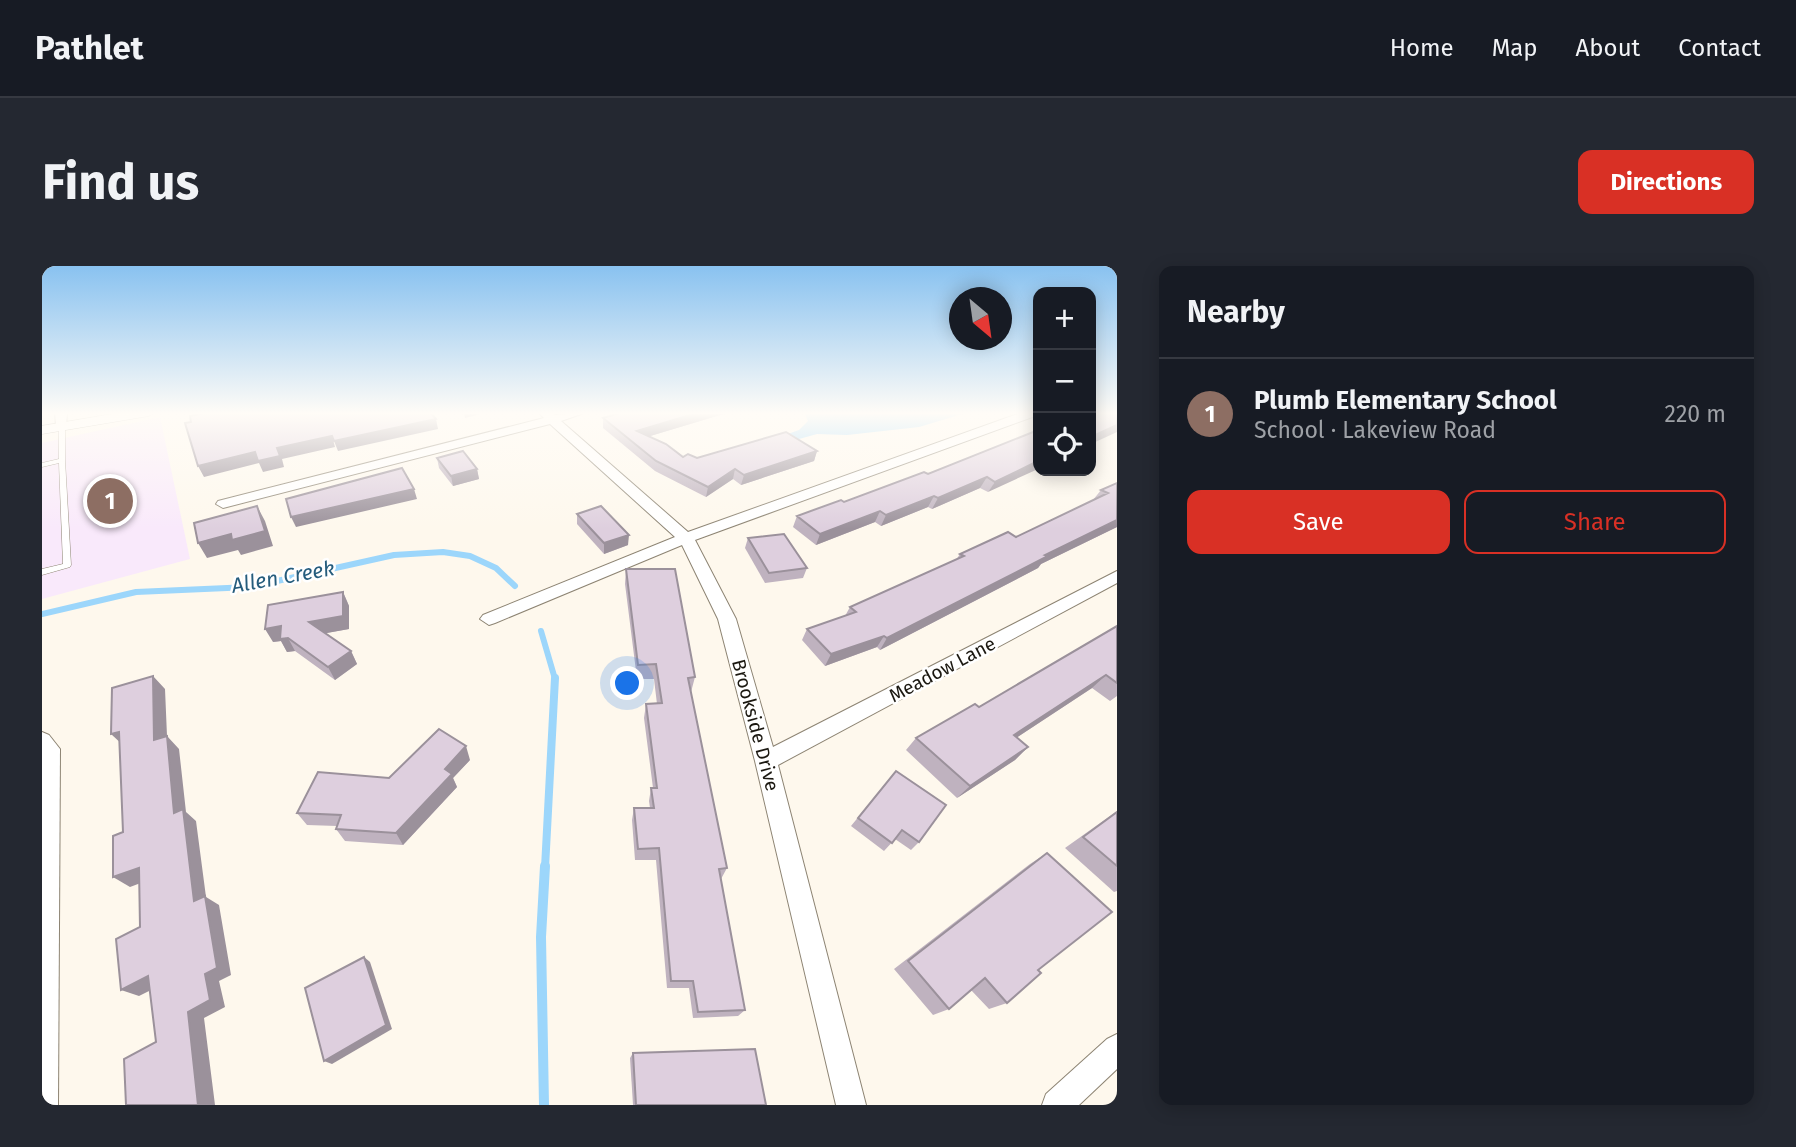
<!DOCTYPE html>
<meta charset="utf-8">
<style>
body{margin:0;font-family:"Fira Sans",sans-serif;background:#242831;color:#f1f3f6}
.controls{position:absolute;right:21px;top:21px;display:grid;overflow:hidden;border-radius:14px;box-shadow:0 4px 18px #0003}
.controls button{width:63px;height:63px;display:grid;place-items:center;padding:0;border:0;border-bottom:2px solid #363941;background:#171b24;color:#f1f3f6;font:35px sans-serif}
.compass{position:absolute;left:907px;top:21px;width:63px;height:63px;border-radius:50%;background:#171b24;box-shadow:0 4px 18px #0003;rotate:151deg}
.you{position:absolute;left:586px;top:418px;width:24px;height:24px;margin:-18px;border:5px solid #fff;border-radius:50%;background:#1a73e8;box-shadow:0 0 0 10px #1a73e833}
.badge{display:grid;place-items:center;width:46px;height:46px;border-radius:50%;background:#d93025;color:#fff;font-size:23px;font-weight:700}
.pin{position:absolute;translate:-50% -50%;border:4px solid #fff;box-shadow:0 2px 7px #0006}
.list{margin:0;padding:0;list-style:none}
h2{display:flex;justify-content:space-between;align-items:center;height:91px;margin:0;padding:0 28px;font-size:30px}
h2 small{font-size:23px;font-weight:400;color:#9ea1a6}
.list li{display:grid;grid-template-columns:46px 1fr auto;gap:21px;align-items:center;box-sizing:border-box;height:112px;padding:0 28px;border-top:2px solid #363941}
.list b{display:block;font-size:26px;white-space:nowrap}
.list p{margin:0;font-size:23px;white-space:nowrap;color:#9ea1a6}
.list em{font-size:23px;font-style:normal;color:#9ea1a6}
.actions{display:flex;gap:14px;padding:21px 28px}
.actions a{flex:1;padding:16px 0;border:2px solid #d93025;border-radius:14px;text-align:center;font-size:24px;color:#d93025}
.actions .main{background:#d93025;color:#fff}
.icon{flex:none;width:38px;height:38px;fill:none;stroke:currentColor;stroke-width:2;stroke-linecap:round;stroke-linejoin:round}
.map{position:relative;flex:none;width:1075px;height:839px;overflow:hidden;border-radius:14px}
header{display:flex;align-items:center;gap:42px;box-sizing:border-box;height:98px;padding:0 35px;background:#171b24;border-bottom:2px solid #363941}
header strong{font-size:33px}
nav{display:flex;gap:38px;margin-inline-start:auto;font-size:24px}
.intro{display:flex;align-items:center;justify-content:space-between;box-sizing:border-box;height:168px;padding:0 42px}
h1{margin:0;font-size:49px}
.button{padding:18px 32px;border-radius:14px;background:#d93025;color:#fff;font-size:24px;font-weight:700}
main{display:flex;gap:42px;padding:0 42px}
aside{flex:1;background:#171b24;border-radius:14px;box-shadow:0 4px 18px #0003}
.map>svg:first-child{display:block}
</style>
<header>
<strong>Pathlet</strong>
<nav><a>Home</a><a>Map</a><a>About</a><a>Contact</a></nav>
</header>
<div class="intro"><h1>Find us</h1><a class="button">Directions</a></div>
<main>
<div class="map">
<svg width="1075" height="839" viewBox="0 0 1075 839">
<rect width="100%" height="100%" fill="#fef8ed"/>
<polygon fill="#f9e9fb" points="118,151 148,293 0,333 0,177"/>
<polygon fill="#9cd6fb" points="762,146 927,146 877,161 805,169 775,168 757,173 739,186 737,171 757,164 766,155"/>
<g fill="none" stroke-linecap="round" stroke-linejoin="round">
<g stroke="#9cd6fb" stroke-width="6">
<polyline points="0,348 94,326 208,321 352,289 401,286 428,290 454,302 473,320"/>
<polyline points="499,365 513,413"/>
</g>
<polyline stroke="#9cd6fb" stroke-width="8" points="503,602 513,412"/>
<polyline stroke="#9cd6fb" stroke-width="10" points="502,839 499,671 503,600"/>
<g stroke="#8d8473" stroke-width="1">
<polygon id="service" points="20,158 23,160 23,194 29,299 28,301 0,309 0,303 21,298 17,197 0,201 0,197 17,193 17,160"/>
</g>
<g stroke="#8d8473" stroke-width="2">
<g id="minor">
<polygon points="13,146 25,146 24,163 14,160"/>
<polygon points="496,146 509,146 513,149 545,146 519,155 646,266 981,146 996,146 996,149 653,274 694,353 731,481 1075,305 1075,317 736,499 824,839 794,839 713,495 676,353 640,279 453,357 447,359 438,353 441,349 633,271 508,158 181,242 174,238 176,235 502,152"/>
<polygon points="0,466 7,469 18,483 16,839 0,839"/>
<polygon points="1075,768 1075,803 1037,839 1000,839 1004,828 1065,773"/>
</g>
</g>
<g stroke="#8d8473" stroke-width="1">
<polygon id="tertiary" points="82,146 114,146 107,150 0,168 0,160"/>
</g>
<use href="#service" fill="#fff" fill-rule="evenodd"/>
<use href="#minor" fill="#fff" fill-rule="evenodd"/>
<use href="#tertiary" fill="#fff" fill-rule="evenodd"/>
</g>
<g fill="#bfb2bf">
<polygon points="581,146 688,146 608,170 641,191 655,192 775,185 772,195 699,219 691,213 664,231 613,205 561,162 561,152"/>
<polygon points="996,164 946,226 938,222 890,243 886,241 839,260 833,256 774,279 751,261 755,250 802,236 886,208"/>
<polygon points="395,192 435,203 437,213 411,220 397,202"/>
<polygon points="1075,217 1075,261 999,298 996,302 838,384 835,381 783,400 760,374 765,363 803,350 808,341 914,294 918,288 974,271 1051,234 1059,224"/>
<polygon points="535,248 586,279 562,288 535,258"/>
<polygon points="706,272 765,302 761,312 723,317 703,282"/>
<polygon points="584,303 653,411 649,426 685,602 679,613 703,744 696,750 651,752 647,722 625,722 614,594 593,594 590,554 592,542 608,542 607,535 609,522 611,522 602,452 604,438 615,438 612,413 595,413 583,318"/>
<polygon points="301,326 307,340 307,363 284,367 309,385 315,398 293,414 253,385 245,386 239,375 231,376"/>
<polygon points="1075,360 1075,430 1068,435 1050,422 974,472 986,481 973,494 915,532 864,484 874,472 937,441"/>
<polygon points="428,494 411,512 415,521 361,579 303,575 294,563 295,560 265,559 255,547 347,512"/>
<polygon points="854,505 877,576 869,584 853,573 842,585 809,560"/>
<polygon points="1075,545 1075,625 1072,626 1023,582"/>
<polygon points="1005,587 996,704 965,737 947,743 929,724 907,743 891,749 852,703 988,598"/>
<polygon points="591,787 724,839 591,839 588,792"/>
</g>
<g fill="#9b919b">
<polygon points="422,146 446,146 423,152"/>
<polygon points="658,146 688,146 595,174 595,165"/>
<polygon points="394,153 396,163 296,185 292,175"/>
<polygon points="1075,159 1075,166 1049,178 1049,171"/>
<polygon points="290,170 293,181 240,193 242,201 221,206 217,197 162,211 156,200 213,186 235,182"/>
<polygon points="775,185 772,195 699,219 702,209"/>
<polygon points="996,195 996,203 946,226 953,216"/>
<polygon points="435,203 437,213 411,220 409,210"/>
<polygon points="693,203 691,213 664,231 666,221"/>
<polygon points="945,211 938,222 890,243 896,232"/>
<polygon points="372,223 375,233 254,261 249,251"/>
<polygon points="892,230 886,241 839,260 844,249"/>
<polygon points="215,240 223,255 231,280 199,289 196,284 165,292 156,277"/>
<polygon points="838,245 833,256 774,279 778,268"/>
<polygon points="1075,254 1075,261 999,298 996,302 838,384 845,372 1003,289"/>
<polygon points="587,269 586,279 562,288 562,277"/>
<polygon points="301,326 307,340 307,363 274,369 267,356"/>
<polygon points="239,360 246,372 253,385 245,386 239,375 231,376 223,363"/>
<polygon points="842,370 835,381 783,400 789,388"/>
<polygon points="309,385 315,398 293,414 286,401"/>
<polygon points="1064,409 1050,422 959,482 972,469"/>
<polygon points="111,410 123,423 125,470 137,483 144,546 154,555 164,631 177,639 189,709 177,715 183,741 162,752 173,839 156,839 146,746 163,708 132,547 112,474"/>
<polygon points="77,466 83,481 69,468"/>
<polygon points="424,480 428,494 411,512 415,521 361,579 354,567 403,503"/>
<polygon points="986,481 973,494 915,532 928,520"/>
<polygon points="97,602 112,612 88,621 71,611"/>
<polygon points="322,691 328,696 350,763 290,798 282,795"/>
<polygon points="106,710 123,717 97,730 79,724"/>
</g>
<g fill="#decfde" stroke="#9b919b" stroke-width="2">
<polygon points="167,146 388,146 394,153 292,175 290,170 235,182 238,190 216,195 213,186 156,200 143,157 149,156 148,150"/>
<polygon points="581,146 658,146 595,165 624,178 641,191 646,188 655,192 744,166 775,185 702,209 693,203 666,221 614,195 561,152"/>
<polygon points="1049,146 1075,146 1075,159 1049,171"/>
<polygon points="996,164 996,195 953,216 945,211 896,232 892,230 844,249 838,245 778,268 755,250 799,234 802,236 882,206 886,208"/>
<polygon points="421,185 435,203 409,210 395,192"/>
<polygon points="360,202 372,223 249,251 244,233"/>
<polygon points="1075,217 1075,254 1003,289 1006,290 845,372 842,370 789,388 765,363 814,346 808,341 922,290 918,288 966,266 974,271 1066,227 1059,224"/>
<polygon points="215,240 223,265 190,274 189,268 156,277 152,257"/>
<polygon points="559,240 587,269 562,277 535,248"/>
<polygon points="742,268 765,302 727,307 706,272"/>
<polygon points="584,303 633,303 653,411 646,412 685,602 677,603 703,744 656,746 651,715 629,715 617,582 596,583 592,542 612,542 609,522 615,522 604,438 620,437 614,398 596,399"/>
<polygon points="301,326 301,350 267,356 309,385 286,401 246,372 238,373 239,360 223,363 226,339"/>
<polygon points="1075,360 1075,417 1064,409 972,469 986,481 928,520 874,472 933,438 937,441"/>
<polygon points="111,410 112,474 125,470 132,547 141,543 152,635 163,630 175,702 163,708 168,734 146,746 156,839 84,839 82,793 114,776 106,710 79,724 74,673 98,661 97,602 71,611 71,570 81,566 77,466 69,468 70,422"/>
<polygon points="397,463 424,480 403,503 410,508 354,567 294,563 299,549 255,547 276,506 347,512"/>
<polygon points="854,505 904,539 877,576 860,564 850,577 816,552"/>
<polygon points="1075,546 1075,600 1041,571"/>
<polygon points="1005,587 1070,646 996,704 999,707 965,737 943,712 907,743 866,695"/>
<polygon points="322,691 344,759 282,795 263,722"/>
<polygon points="713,783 724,839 594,839 591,787"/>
</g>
<linearGradient id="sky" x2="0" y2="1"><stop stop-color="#89c2f0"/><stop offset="0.56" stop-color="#fffcf7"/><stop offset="1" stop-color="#fffcf7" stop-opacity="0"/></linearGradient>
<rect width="1075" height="263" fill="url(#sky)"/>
<g text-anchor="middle" stroke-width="5" stroke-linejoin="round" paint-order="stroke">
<g font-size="19" fill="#1b1811" stroke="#fff">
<text transform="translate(900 403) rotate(-28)" y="7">Meadow Lane</text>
<text transform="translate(714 459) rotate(75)" y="7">Brookside Drive</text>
</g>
<g font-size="21" font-style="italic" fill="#255c7c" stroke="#fff">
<text transform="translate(241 311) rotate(-10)" y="7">Allen Creek</text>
</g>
</g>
</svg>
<div class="controls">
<button>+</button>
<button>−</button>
<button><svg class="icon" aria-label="locate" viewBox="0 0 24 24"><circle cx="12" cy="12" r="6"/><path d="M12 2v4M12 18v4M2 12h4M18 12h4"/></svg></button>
</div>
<svg class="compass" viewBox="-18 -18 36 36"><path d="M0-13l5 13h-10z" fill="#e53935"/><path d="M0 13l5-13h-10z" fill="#9ea1a6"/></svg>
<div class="you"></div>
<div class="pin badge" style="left:68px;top:235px;background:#8d6e63">1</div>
</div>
<aside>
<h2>Nearby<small></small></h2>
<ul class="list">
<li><span class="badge" style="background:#8d6e63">1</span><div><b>Plumb Elementary School</b><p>School · Lakeview Road</p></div><em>220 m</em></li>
</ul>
<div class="actions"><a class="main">Save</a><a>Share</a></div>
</aside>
</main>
